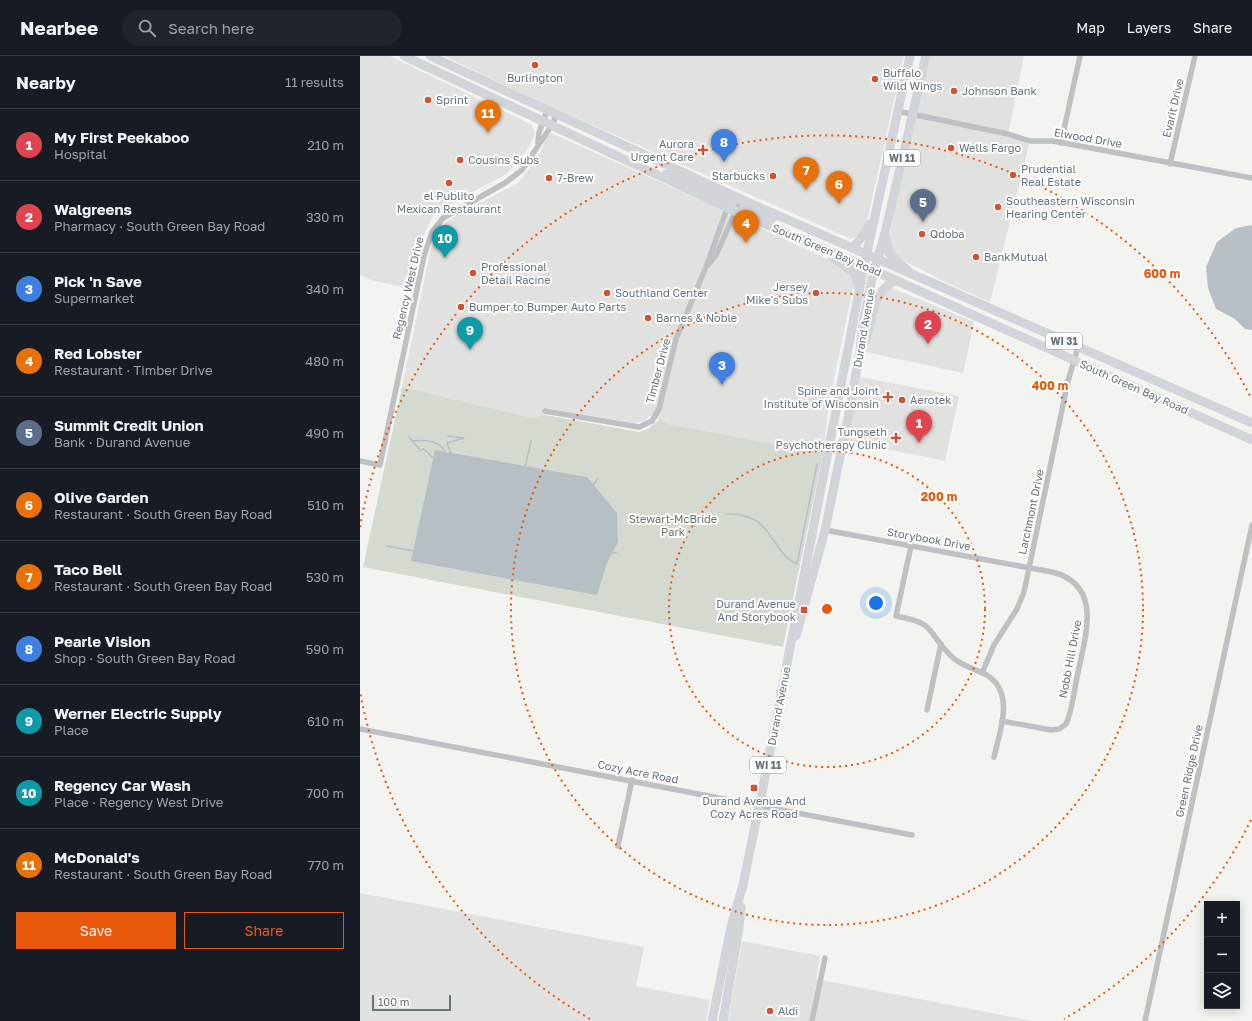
<!DOCTYPE html>
<meta charset="utf-8">
<style>
body{margin:0;font-family:"Golos Text",sans-serif;background:#20242c;color:#f1f3f6}
.controls{position:absolute;right:12px;bottom:12px;display:grid;overflow:hidden;border-radius:0px;box-shadow:0 2px 10px #0003}
.controls button{width:36px;height:36px;display:grid;place-items:center;padding:0;border:0;border-bottom:1px solid #363941;background:#171b24;color:#f1f3f6;font:20px sans-serif}
.scale{position:absolute;left:12px;bottom:10px;width:79px;box-sizing:border-box;padding-left:4px;border:2px solid #65747e;border-top:0;font-size:11px;line-height:14px;white-space:nowrap;color:#65747e;-webkit-text-stroke:3px #fff;paint-order:stroke}
.you{position:absolute;left:516px;top:547px;width:14px;height:14px;margin:-10px;border:3px solid #fff;border-radius:50%;background:#1a73e8;box-shadow:0 0 0 6px #1a73e833}
.badge{display:grid;place-items:center;width:26px;height:26px;border-radius:50%;background:#ea580c;color:#fff;font-size:13px;font-weight:700}
.pin{position:absolute;translate:-50% -33px;filter:drop-shadow(0 1px 2px #0008)}
.pin::after{content:'';position:absolute;top:21px;width:14px;height:12px;background:inherit;clip-path:polygon(0 0,100% 0,50% 100%)}
.list{margin:0;padding:0;list-style:none}
h2{display:flex;justify-content:space-between;align-items:center;height:52px;margin:0;padding:0 16px;font-size:17px}
h2 small{font-size:13px;font-weight:400;color:#9ea1a6}
.list li{display:grid;grid-template-columns:26px 1fr auto;gap:12px;align-items:center;box-sizing:border-box;height:72px;padding:0 16px;border-top:1px solid #363941}
.list b{display:block;font-size:15px;white-space:nowrap}
.list p{margin:0;font-size:13px;white-space:nowrap;color:#9ea1a6}
.list em{font-size:13px;font-style:normal;color:#9ea1a6}
.actions{display:flex;gap:8px;padding:12px 16px}
.actions a{flex:1;padding:9px 0;border:1px solid #ea580c;border-radius:0px;text-align:center;font-size:14px;color:#ea580c}
.actions .main{background:#ea580c;color:#fff}
.icon{flex:none;width:22px;height:22px;fill:none;stroke:currentColor;stroke-width:2;stroke-linecap:round;stroke-linejoin:round}
.map{position:relative;flex:none;width:892px;height:965px;overflow:hidden}
header{display:flex;align-items:center;gap:24px;box-sizing:border-box;height:56px;padding:0 20px;background:#171b24;border-bottom:1px solid #363941}
header strong{font-size:19px}
nav{display:flex;gap:22px;margin-inline-start:auto;font-size:14px}
.search{width:280px;height:36px;background:#20242c;display:flex;align-items:center;gap:10px;box-sizing:border-box;padding:0 14px;border-radius:22px;color:#9ea1a6;font-size:15px}
main{display:flex}
aside{flex:1;background:#171b24}
.map>svg:first-child{display:block}
</style>
<header>
<strong>Nearbee</strong>
<div class="search"><svg class="icon" aria-label="search" viewBox="0 0 24 24"><circle cx="10" cy="10" r="6"/><path d="M15 15l6 6"/></svg>Search here</div>
<nav><a>Map</a><a>Layers</a><a>Share</a></nav>
</header>
<main>
<aside>
<h2>Nearby<small>11 results</small></h2>
<ul class="list">
<li><span class="badge" style="background:#e0444e">1</span><div><b>My First Peekaboo</b><p>Hospital</p></div><em>210 m</em></li>
<li><span class="badge" style="background:#e0444e">2</span><div><b>Walgreens</b><p>Pharmacy · South Green Bay Road</p></div><em>330 m</em></li>
<li><span class="badge" style="background:#3f7fe0">3</span><div><b>Pick 'n Save</b><p>Supermarket</p></div><em>340 m</em></li>
<li><span class="badge" style="background:#e8710a">4</span><div><b>Red Lobster</b><p>Restaurant · Timber Drive</p></div><em>480 m</em></li>
<li><span class="badge" style="background:#5c6f8a">5</span><div><b>Summit Credit Union</b><p>Bank · Durand Avenue</p></div><em>490 m</em></li>
<li><span class="badge" style="background:#e8710a">6</span><div><b>Olive Garden</b><p>Restaurant · South Green Bay Road</p></div><em>510 m</em></li>
<li><span class="badge" style="background:#e8710a">7</span><div><b>Taco Bell</b><p>Restaurant · South Green Bay Road</p></div><em>530 m</em></li>
<li><span class="badge" style="background:#3f7fe0">8</span><div><b>Pearle Vision</b><p>Shop · South Green Bay Road</p></div><em>590 m</em></li>
<li><span class="badge" style="background:#0f9aa8">9</span><div><b>Werner Electric Supply</b><p>Place</p></div><em>610 m</em></li>
<li><span class="badge" style="background:#0f9aa8">10</span><div><b>Regency Car Wash</b><p>Place · Regency West Drive</p></div><em>700 m</em></li>
<li><span class="badge" style="background:#e8710a">11</span><div><b>McDonald's</b><p>Restaurant · South Green Bay Road</p></div><em>770 m</em></li>
</ul>
<div class="actions"><a class="main">Save</a><a>Share</a></div>
</aside>
<div class="map">
<svg width="892" height="965" viewBox="0 0 892 965">
<rect width="100%" height="100%" fill="#f3f3f0"/>
<g fill="#e1e2e0">
<polygon points="0,0 30,0 172,69 175,77 170,89 161,102 145,119 101,142 73,160 62,183 49,232 14,225 0,219"/>
<polygon points="84,0 544,0 506,170 498,180 491,183 180,46"/>
<polygon points="570,0 664,0 648,78 670,85 630,246 589,228 537,201 531,194 529,183 537,144"/>
<polygon points="191,77 347,147 482,210 492,216 494,226 469,347 463,397 308,368 290,359 285,365 274,367 186,352 185,359 173,362 42,331 71,192 77,177 86,166 99,158 158,127 177,103 187,81"/>
<polygon points="532,232 614,266 603,317 506,296 509,289 517,248 524,237"/>
<polygon points="500,321 599,340 585,405 487,385"/>
<polygon points="0,837 284,891 276,930 350,944 346,965 0,965"/>
<polygon points="382,885 460,900 456,923 673,965 368,965"/>
</g>
<polygon fill="#d5dad1" points="42,331 173,362 185,359 279,376 288,373 300,363 308,368 463,397 423,591 3,511"/>
<g fill="#b6c0c4">
<polygon points="892,169 892,274 885,273 875,263 856,253 848,232 846,211 857,186 876,172"/>
<polygon points="75,394 227,421 257,457 258,486 247,507 237,539 51,505"/>
</g>
<g fill="none" stroke-linecap="round" stroke-linejoin="round">
<g stroke="#b6c0c4" stroke-width="1.5">
<polyline points="88,380 104,382 87,387 91,398"/>
<polyline points="49,381 60,394 64,393 74,403"/>
<path d="M 51,385 C 66,384 79,383 86,397"/>
<polyline points="165,411 171,385"/>
<polyline points="233,429 238,422"/>
<path d="M 366,458 C 373,458 381,458 388,461 C 411,468 415,498 437,508 L 457,408"/>
<polyline points="27,490 54,495"/>
<polyline points="252,497 258,497"/>
</g>
<g stroke="#bdc1c4" stroke-width="5.5">
<polyline points="537,55 648,78 670,85 693,85 892,122"/>
<polyline points="178,87 179,77 187,54"/>
<polyline points="701,87 720,0"/>
<polyline points="810,108 835,0"/>
<polyline points="348,209 356,199 381,143"/>
<polyline points="185,355 279,371 292,365 299,353 316,283 346,211 368,150"/>
<polyline points="0,405 20,409 64,200 72,176 83,162 145,127 162,114 192,69 197,58"/>
<path d="M 465,474 L 692,516 C 744,529 725,580 718,617 C 714,633 713,653 706,668 L 699,673 L 691,674 L 642,665"/>
<path d="M 551,490 L 536,560 C 578,568 565,574 590,599 C 599,609 613,612 625,618 C 656,635 640,674 634,701"/>
<polyline points="622,617 634,589 657,553 664,536 708,325 718,291"/>
<polyline points="567,654 581,588"/>
<polyline points="0,673 552,779"/>
<polyline points="258,790 272,724"/>
<polyline points="452,965 465,902"/>
<polyline points="785,965 892,469"/>
</g>
<g stroke="#d1d5d9" stroke-width="9">
<polyline points="44,0 368,152 504,210 892,384"/>
<polyline points="70,0 392,148 892,367"/>
<polyline points="306,118 319,121 371,145 381,143"/>
<polyline points="384,151 413,162"/>
<polyline points="525,178 529,197 548,215"/>
<polyline points="492,192 503,180 510,168"/>
<polyline points="472,201 495,217 498,230"/>
<path d="M 502,292 C 512,274 510,250 523,234 C 526,230 531,227 535,224"/>
<polyline points="436,580 465,474 489,357 500,295 503,267 512,223 525,177 566,0"/>
<polyline points="352,965 371,871 383,829 406,716 504,210 550,0"/>
<polyline points="363,965 379,872 381,851"/>
</g>
</g>
<g fill="none" stroke="#e8590c" stroke-width="2" stroke-dasharray="2 4">
<circle cx="467" cy="553" r="158"/>
<circle cx="467" cy="553" r="316"/>
<path d="M891 764A474 474 0 0 1 704 963M230 963A474 474 0 0 1 0 635M0 471A474 474 0 0 1 891 342"/>
</g>
<g fill="#d05233" stroke="#fff" stroke-width="1.5">
<circle cx="175" cy="9" r="4"/>
<circle cx="515" cy="23" r="4"/>
<circle cx="594" cy="35" r="4"/>
<circle cx="68" cy="44" r="4"/>
<circle cx="591" cy="92" r="4"/>
<path d="M341 88h4v4h4v4h-4v4h-4v-4h-4v-4h4z"/>
<circle cx="100" cy="104" r="4"/>
<circle cx="653" cy="119" r="4"/>
<circle cx="413" cy="120" r="4"/>
<circle cx="189" cy="122" r="4"/>
<circle cx="89" cy="127" r="4"/>
<circle cx="638" cy="151" r="4"/>
<circle cx="562" cy="178" r="4"/>
<circle cx="616" cy="201" r="4"/>
<circle cx="113" cy="217" r="4"/>
<circle cx="247" cy="237" r="4"/>
<circle cx="456" cy="237" r="4"/>
<circle cx="101" cy="251" r="4"/>
<circle cx="288" cy="262" r="4"/>
<path d="M526 335h4v4h4v4h-4v4h-4v-4h-4v-4h4z"/>
<circle cx="542" cy="344" r="4"/>
<path d="M534 376h4v4h4v4h-4v4h-4v-4h-4v-4h4z"/>
<rect x="440" y="550" width="8" height="8" rx="2"/>
<rect x="390" y="728" width="8" height="8" rx="2"/>
<circle cx="410" cy="955" r="4"/>
</g>
<g text-anchor="middle" stroke-width="4" stroke-linejoin="round" paint-order="stroke">
<g fill="#fff" stroke="#939ea5" stroke-width="1">
<rect x="524" y="94" width="36" height="16" rx="3"/>
<rect x="686" y="277" width="36" height="16" rx="3"/>
<rect x="390" y="701" width="36" height="16" rx="3"/>
</g>
<g font-size="10" font-weight="bold" fill="#65747e">
<text x="542" y="106">WI 11</text>
<text x="704" y="289">WI 31</text>
<text x="408" y="713">WI 11</text>
</g>
<g font-size="11" fill="#65747e" stroke="#fff" text-anchor="start">
<text x="523" y="21">Buffalo<tspan x="523" dy="13">Wild Wings</tspan></text>
<text x="175" y="26" text-anchor="middle">Burlington</text>
<text x="602" y="39">Johnson Bank</text>
<text x="76" y="48">Sprint</text>
<text x="334" y="92" text-anchor="end">Aurora<tspan x="334" dy="13">Urgent Care</tspan></text>
<text x="599" y="96">Wells Fargo</text>
<text x="108" y="108">Cousins Subs</text>
<text x="661" y="117">Prudential<tspan x="661" dy="13">Real Estate</tspan></text>
<text x="405" y="124" text-anchor="end">Starbucks</text>
<text x="197" y="126">7-Brew</text>
<text x="89" y="144" text-anchor="middle">el Publito<tspan x="89" dy="13">Mexican Restaurant</tspan></text>
<text x="646" y="149">Southeastern Wisconsin<tspan x="646" dy="13">Hearing Center</tspan></text>
<text x="570" y="182">Qdoba</text>
<text x="624" y="205">BankMutual</text>
<text x="121" y="215">Professional<tspan x="121" dy="13">Detail Racine</tspan></text>
<text x="448" y="235" text-anchor="end">Jersey<tspan x="448" dy="13">Mike's Subs</tspan></text>
<text x="255" y="241">Southland Center</text>
<text x="109" y="255">Bumper to Bumper Auto Parts</text>
<text x="296" y="266">Barnes &amp; Noble</text>
<text x="519" y="339" text-anchor="end">Spine and Joint<tspan x="519" dy="13">Institute of Wisconsin</tspan></text>
<text x="550" y="348">Aerotek</text>
<text x="527" y="380" text-anchor="end">Tungseth<tspan x="527" dy="13">Psychotherapy Clinic</tspan></text>
<text x="436" y="552" text-anchor="end">Durand Avenue<tspan x="436" dy="13">And Storybook</tspan></text>
<text x="394" y="749" text-anchor="middle">Durand Avenue And<tspan x="394" dy="13">Cozy Acres Road</tspan></text>
<text x="418" y="959">Aldi</text>
</g>
<g font-size="11" fill="#65747e" stroke="#fff">
<text transform="translate(813 52) rotate(-77)" y="4">Evarit Drive</text>
<text transform="translate(728 82) rotate(10)" y="4">Elwood Drive</text>
<text transform="translate(467 194) rotate(23)" y="4">South Green Bay Road</text>
<text transform="translate(48 232) rotate(-77)" y="4">Regency West Drive</text>
<text transform="translate(504 272) rotate(-80)" y="4">Durand Avenue</text>
<text transform="translate(298 315) rotate(-75)" y="4">Timber Drive</text>
<text transform="translate(774 331) rotate(24)" y="4">South Green Bay Road</text>
<text transform="translate(671 456) rotate(-78)" y="4">Larchmont Drive</text>
<text transform="translate(569 483) rotate(10)" y="4">Storybook Drive</text>
<text transform="translate(710 603) rotate(-79)" y="4">Nobb Hill Drive</text>
<text transform="translate(419 650) rotate(-79)" y="4">Durand Avenue</text>
<text transform="translate(829 715) rotate(-78)" y="4">Green Ridge Drive</text>
<text transform="translate(278 716) rotate(11)" y="4">Cozy Acre Road</text>
</g>
<g font-size="11" fill="#687663" stroke="#fff">
<text x="313" y="467">Stewart-McBride<tspan x="313" dy="13">Park</tspan></text>
</g>
</g>
<circle cx="467" cy="553" r="6" fill="#e8590c" stroke="#fff" stroke-width="2"/>
<g font-size="12" text-anchor="middle" font-weight="bold" fill="#e8590c" stroke="#fff" stroke-width="4" stroke-linejoin="round" paint-order="stroke">
<text x="802" y="222">600 m</text>
<text x="690" y="334">400 m</text>
<text x="579" y="445">200 m</text>
</g>
</svg>
<div class="controls">
<button>+</button>
<button>−</button>
<button><svg class="icon" aria-label="layers" viewBox="0 0 24 24"><path d="M12 4l9 5-9 5-9-5zM3 14l9 5 9-5"/></svg></button>
</div>
<div class="scale">100 m</div>
<div class="you"></div>
<div class="pin badge" style="left:559px;top:387px;background:#e0444e">1</div>
<div class="pin badge" style="left:568px;top:288px;background:#e0444e">2</div>
<div class="pin badge" style="left:362px;top:329px;background:#3f7fe0">3</div>
<div class="pin badge" style="left:386px;top:187px;background:#e8710a">4</div>
<div class="pin badge" style="left:563px;top:166px;background:#5c6f8a">5</div>
<div class="pin badge" style="left:479px;top:148px;background:#e8710a">6</div>
<div class="pin badge" style="left:446px;top:134px;background:#e8710a">7</div>
<div class="pin badge" style="left:364px;top:106px;background:#3f7fe0">8</div>
<div class="pin badge" style="left:110px;top:294px;background:#0f9aa8">9</div>
<div class="pin badge" style="left:85px;top:202px;background:#0f9aa8">10</div>
<div class="pin badge" style="left:128px;top:77px;background:#e8710a">11</div>
</div>
</main>
